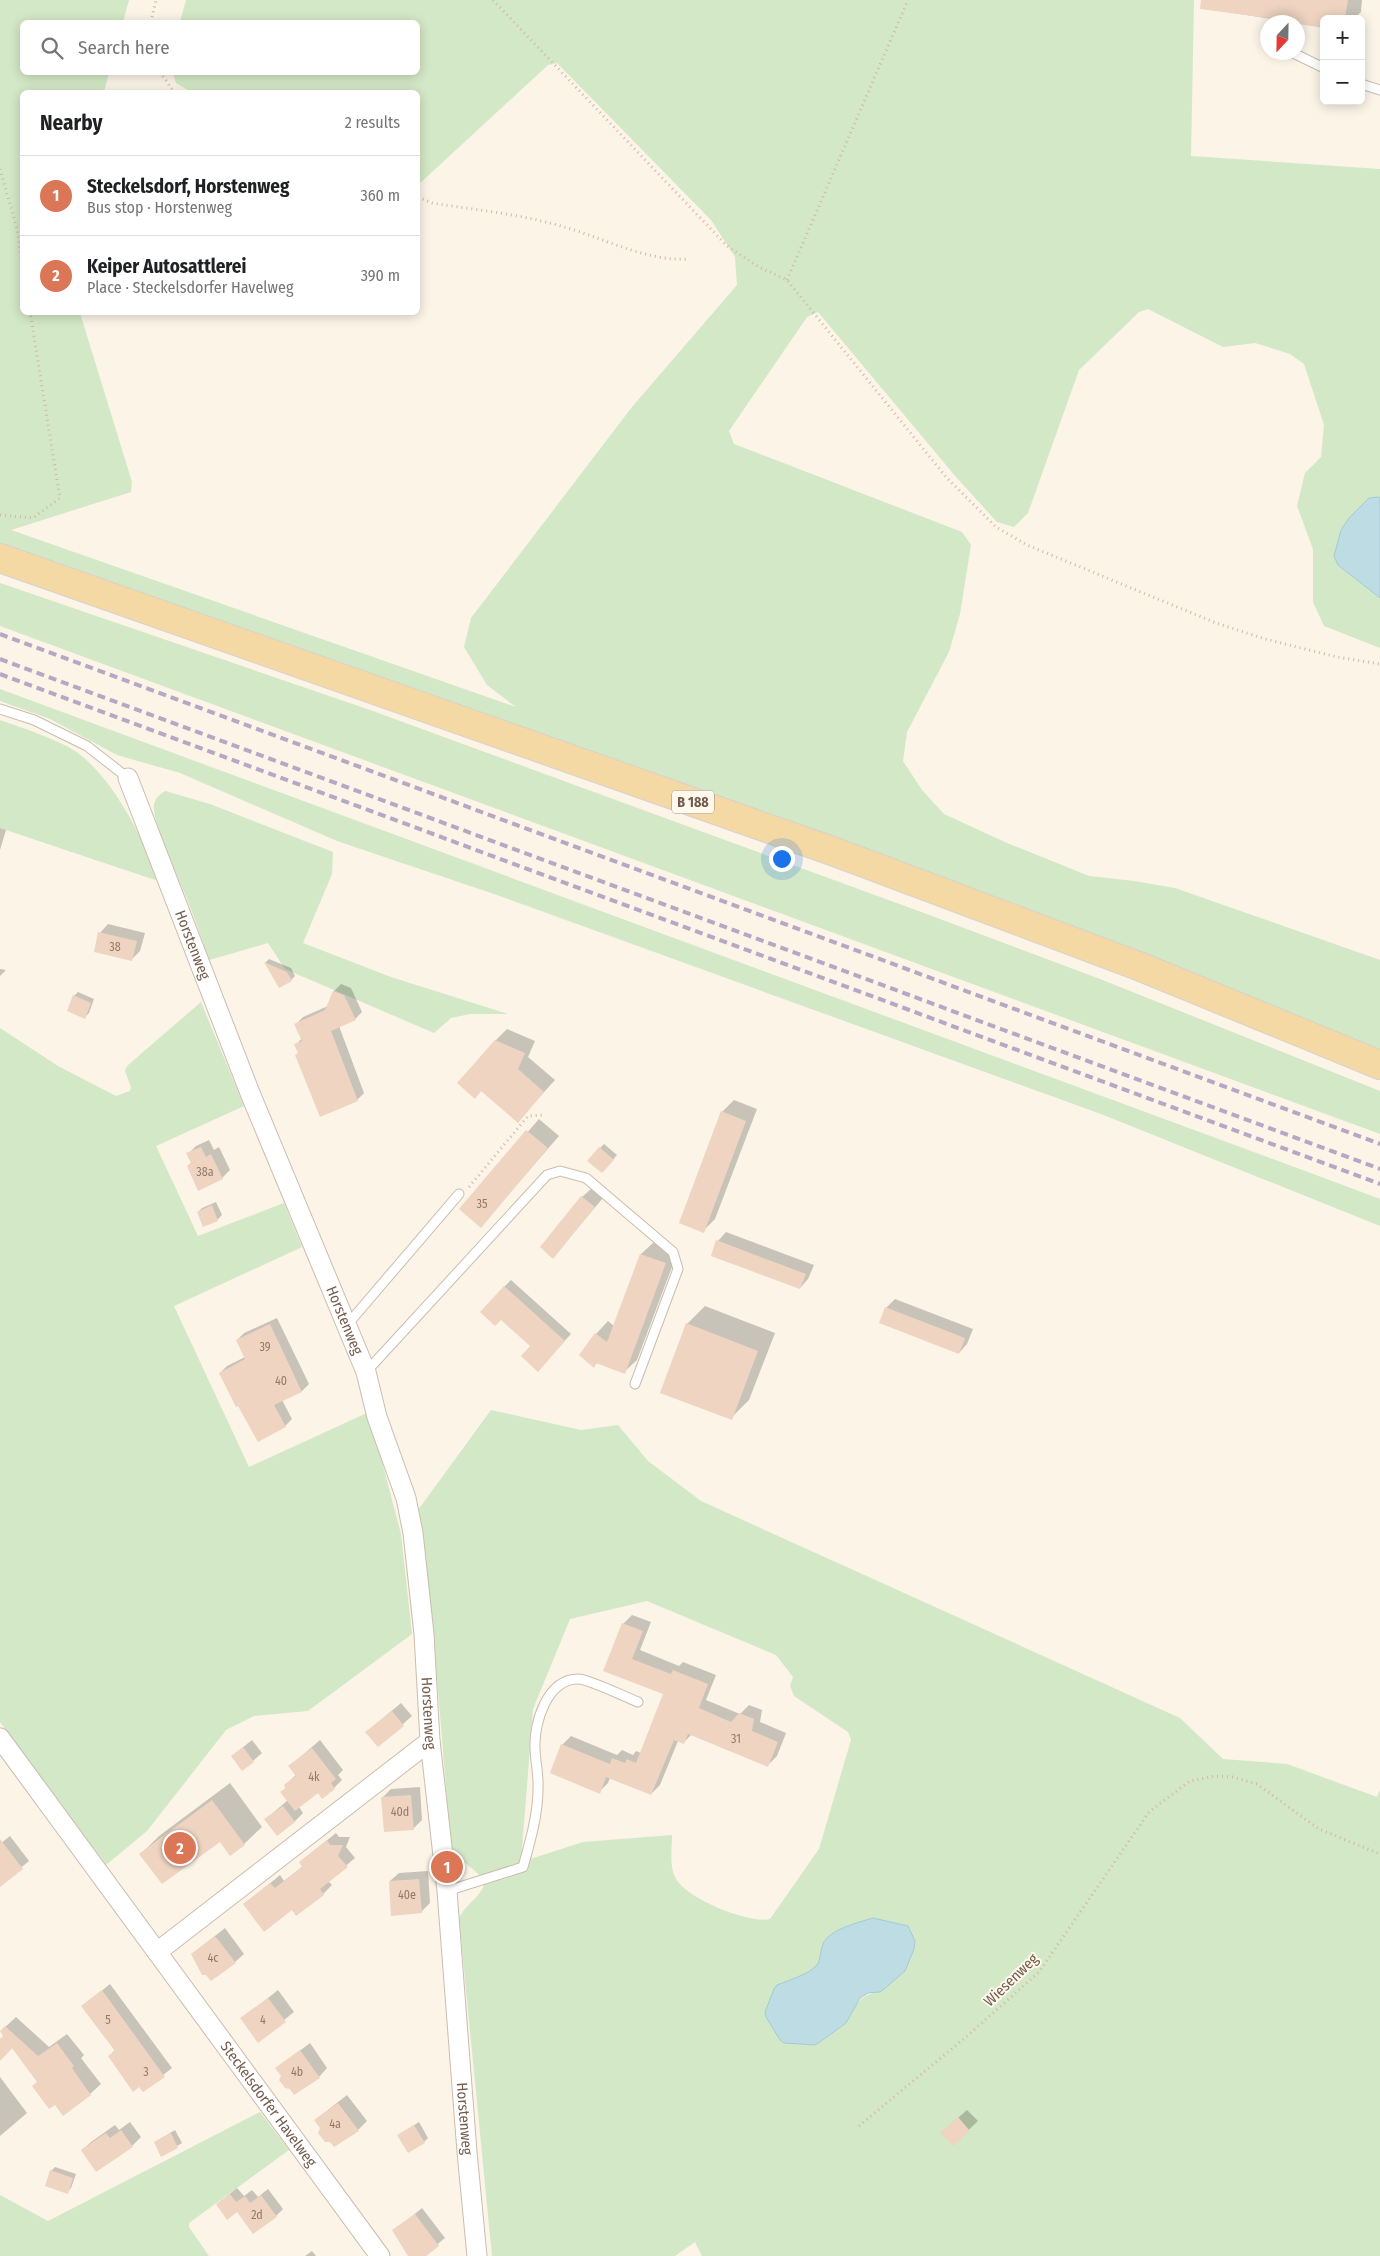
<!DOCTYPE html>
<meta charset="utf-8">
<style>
body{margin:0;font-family:"Fira Sans Condensed",sans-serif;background:#f6f6f6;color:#202124}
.controls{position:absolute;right:15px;top:15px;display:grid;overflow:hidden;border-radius:8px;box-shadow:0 2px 12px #0003}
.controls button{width:45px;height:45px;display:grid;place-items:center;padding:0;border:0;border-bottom:1px solid #e0e0e0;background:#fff;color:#202124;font:25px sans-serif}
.compass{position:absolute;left:1260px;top:15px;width:45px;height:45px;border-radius:50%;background:#fff;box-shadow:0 2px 12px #0003;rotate:202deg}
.you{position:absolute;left:781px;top:858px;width:18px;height:18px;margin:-12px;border:4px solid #fff;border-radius:50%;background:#1a73e8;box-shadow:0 0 0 8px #1a73e833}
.badge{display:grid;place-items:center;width:32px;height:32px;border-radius:50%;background:#db7756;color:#fff;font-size:16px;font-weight:700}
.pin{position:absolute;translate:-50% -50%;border:2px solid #fff;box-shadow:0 1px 5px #0006}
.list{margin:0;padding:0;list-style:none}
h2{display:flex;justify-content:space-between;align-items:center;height:65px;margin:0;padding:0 20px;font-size:21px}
h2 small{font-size:16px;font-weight:400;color:#757577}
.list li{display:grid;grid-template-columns:32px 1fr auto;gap:15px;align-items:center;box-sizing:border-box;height:80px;padding:0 20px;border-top:1px solid #e0e0e0}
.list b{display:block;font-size:19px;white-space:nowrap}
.list p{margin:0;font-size:16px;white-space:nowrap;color:#757577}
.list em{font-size:16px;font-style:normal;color:#757577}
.icon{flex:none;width:28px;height:28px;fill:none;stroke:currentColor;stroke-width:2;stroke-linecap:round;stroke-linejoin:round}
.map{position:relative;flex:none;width:1380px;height:2256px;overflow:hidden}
.search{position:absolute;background:#fff;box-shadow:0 2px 12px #0003;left:20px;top:20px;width:400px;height:55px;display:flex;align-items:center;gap:12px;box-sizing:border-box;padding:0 18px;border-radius:8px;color:#757577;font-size:19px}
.panel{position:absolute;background:#fff;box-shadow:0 2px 12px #0003;left:20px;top:90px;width:400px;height:225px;border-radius:8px}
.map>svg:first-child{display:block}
</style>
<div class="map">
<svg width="1380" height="2256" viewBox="0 0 1380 2256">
<rect width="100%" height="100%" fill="#fbf4e7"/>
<g fill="#d3e8c6" fill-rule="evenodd">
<polygon points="0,0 129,0 123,22 22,22 22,72 109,73 104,92 22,92 22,312 80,313 132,482 131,492 11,530 516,707 487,685 464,647 471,618 632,407 737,285 735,257 711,220 557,63 548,65 418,185 418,92 191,92 176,83 173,73 418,72 418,22 180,22 186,0 1194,0 1191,156 1380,169 1380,498 1369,498 1341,530 1335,556 1338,565 1380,598 1380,648 1324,626 1313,602 1313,549 1297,506 1305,473 1321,457 1324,425 1304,364 1290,354 1255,343 1223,347 1148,309 1139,312 1079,370 1028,513 1014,527 997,522 956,477 818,312 807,317 729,431 734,444 962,532 971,545 960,614 949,652 907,732 903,761 922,790 944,814 1007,843 1089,876 1134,881 1175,888 1380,960 1380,1053 1104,940 837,837 712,797 0,543"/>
<polygon points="0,583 370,710 924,913 1100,979 1380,1091 1380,1134 0,626"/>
<polygon points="0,689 1351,1188 1380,1199 1380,1226 1101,1114 494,894 337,841 180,773 117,755 50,719 0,701"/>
<path d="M 0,720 C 20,727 62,741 78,753 C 119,785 139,837 164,883 L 0,828 Z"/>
<path d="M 165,791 L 210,804 L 333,852 L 332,874 L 303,943 L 391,977 L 508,1014 L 470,1014 L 451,1018 L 434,1033 L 285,969 L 268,943 L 209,960 C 200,932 190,905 178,878 C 171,860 155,828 154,809 C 153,800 158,796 165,791 Z"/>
<polygon points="201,1002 244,1106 156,1146 198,1236 284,1203 302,1247 174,1306 249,1467 369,1412 401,1534 412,1634 308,1711 254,1716 226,1730 147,1831 106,1865 0,1722 0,1028 58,1066 116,1096 130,1091 131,1087 125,1071 127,1066"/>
<path d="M 491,1410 L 581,1430 L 618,1425 L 648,1461 L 701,1501 L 1180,1718 L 1223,1759 L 1287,1764 L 1377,1797 L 1380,1790 L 1380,2256 L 702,2256 L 695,2242 L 675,2256 L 492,2256 L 459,1918 C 466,1903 483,1897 485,1880 C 474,1869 461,1861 451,1849 L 433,1629 L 418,1510 ZM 647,1601 L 776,1655 L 793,1677 L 790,1686 L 794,1696 L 848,1732 L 851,1740 L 819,1849 L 770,1919 C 749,1924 692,1900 679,1883 C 668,1870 672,1851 672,1835 L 583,1842 L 521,1862 L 533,1709 L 570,1619 ZM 873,1918 L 880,1992 C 858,1994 856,2006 846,2023 L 780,2040 C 762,2010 763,2016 778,1985 C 789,1980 807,1975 816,1966 C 821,1960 820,1952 823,1944 C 828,1930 859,1922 873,1918 Z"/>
<polygon points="260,2112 289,2150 189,2223 189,2227 209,2256 0,2256 0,2195 48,2221"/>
</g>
<g fill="#bddce3" stroke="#a4cbd4">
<polygon points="1378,497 1380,498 1380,598 1338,565 1334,556 1341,530 1349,518 1369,498"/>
<path d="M 873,1918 L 908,1926 L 915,1941 L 914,1949 L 905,1971 L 884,1989 L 880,1992 L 868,1993 L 860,1998 L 846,2023 L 820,2042 L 815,2045 L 784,2043 L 780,2040 L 766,2017 L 765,2012 L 774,1989 L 777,1985 C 789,1980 807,1975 816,1966 C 821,1960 820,1952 823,1944 C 828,1930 859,1922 873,1918 Z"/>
</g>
<g fill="#0003">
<polygon points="1216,0 1362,0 1361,12 1354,19 1324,19 1324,27 1214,10"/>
<polygon points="0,828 6,830 0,850"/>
<polygon points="108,924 145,933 140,951 132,959 100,933"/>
<polygon points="269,959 291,968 295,976 291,980 265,963"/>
<polygon points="0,969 6,970 0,976"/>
<polygon points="341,984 351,988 362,1012 355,1019 339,1026 364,1093 357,1100 299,1052 296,1045 302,1038 296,1024 303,1017 328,1006 334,991"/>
<polygon points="78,992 94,999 89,1013 85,1017 74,996"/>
<polygon points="507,1029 535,1041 528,1057 555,1080 518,1121 482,1090 475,1097 495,1041"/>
<polygon points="734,1100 757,1109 715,1219 703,1231 722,1112"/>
<polygon points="539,1119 559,1136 481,1226 461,1209"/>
<polygon points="209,1140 214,1150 219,1147 230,1170 222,1178 188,1166 192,1162 188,1154 196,1146"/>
<polygon points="604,1144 617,1155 606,1168 600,1148"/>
<polygon points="591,1189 603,1198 553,1257 582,1197"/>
<polygon points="216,1202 222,1215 218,1219 204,1225 198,1212 202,1208"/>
<polygon points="726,1232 814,1265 808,1279 800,1288 718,1241"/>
<polygon points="654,1242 678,1251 637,1360 624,1372 598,1362 594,1366 581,1355 596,1334 608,1321 614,1326 641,1254"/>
<polygon points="511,1280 571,1334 544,1363 532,1346 504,1287"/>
<polygon points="895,1299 973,1329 967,1344 959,1353 886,1308"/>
<polygon points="705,1306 775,1333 749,1400 731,1418 687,1324"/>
<polygon points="277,1318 309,1384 302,1391 282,1400 292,1419 285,1426 220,1373 227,1366 245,1357 237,1340 244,1333"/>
<polygon points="632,1615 651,1622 640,1650 679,1666 683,1662 716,1675 706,1700 740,1714 749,1705 762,1710 760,1722 786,1733 777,1756 768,1765 692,1734 683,1743 678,1741 660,1785 651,1794 610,1778 608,1783 599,1792 562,1745 571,1736 617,1755 622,1750 633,1755 636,1751 641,1753 665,1694 605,1670 623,1624"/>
<polygon points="401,1703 412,1716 378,1746 376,1724"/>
<polygon points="252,1740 262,1753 253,1761 232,1756"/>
<polygon points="320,1740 343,1770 338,1775 342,1780 334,1788 318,1792 299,1807 303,1813 294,1822 266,1819 288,1800 285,1785 296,1775 290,1766"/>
<polygon points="230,1783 262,1827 244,1844 220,1840 141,1854 159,1836"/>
<polygon points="420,1787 422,1820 413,1829 382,1798 391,1789"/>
<polygon points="336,1833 339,1837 350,1837 346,1847 355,1858 328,1881 332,1885 323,1894 297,1914 292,1909 244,1905 280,1875 284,1881 303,1866 300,1862"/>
<polygon points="10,1836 29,1861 0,1885 0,1844"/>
<polygon points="428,1871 430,1903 421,1912 390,1881 399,1873"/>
<polygon points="225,1928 244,1954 235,1962 207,1974 192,1954"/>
<polygon points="110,1984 172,2068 144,2090 109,2056 115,2050 83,2006"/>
<polygon points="278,1990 294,2012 258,2041 242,2019"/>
<polygon points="16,2017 49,2047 67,2034 84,2055 81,2058 101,2084 90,2094 38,2082 13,2047 0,2060 0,2041 5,2036 1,2031"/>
<polygon points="310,2043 327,2068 319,2077 282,2076 277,2068"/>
<polygon points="0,2077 27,2113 0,2136"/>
<polygon points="347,2095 367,2121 358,2130 321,2128 315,2120"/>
<polygon points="967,2110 978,2121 953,2145 951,2124"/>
<polygon points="130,2122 141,2137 132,2146 82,2150 91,2142 115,2125 119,2130"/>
<polygon points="419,2122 428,2138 424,2142 399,2135"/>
<polygon points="175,2130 182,2143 162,2155 155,2142"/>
<polygon points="55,2167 76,2174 71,2188 67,2192 51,2171"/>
<polygon points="237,2188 244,2196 252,2190 258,2197 268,2189 283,2209 276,2216 237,2211 217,2204"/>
<polygon points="422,2208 445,2238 423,2256 410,2256 394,2231"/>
<polygon points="312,2251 316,2256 305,2256"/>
</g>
<g fill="#eed4c1">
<polygon points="1201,0 1348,0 1345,19 1324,19 1324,28 1298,24 1298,22 1200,9"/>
<polygon points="98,932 137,941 132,961 94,952"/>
<polygon points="264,962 287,972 292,981 279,988"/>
<polygon points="333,991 344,995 356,1020 331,1031 358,1101 320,1117 295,1055 298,1053 294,1044 302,1041 294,1024 325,1010"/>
<polygon points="73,995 91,1003 85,1019 67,1011"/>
<polygon points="495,1040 525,1053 518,1069 544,1092 518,1123 481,1091 475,1099 457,1083"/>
<polygon points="721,1111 746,1121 704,1233 679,1223"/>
<polygon points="526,1130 548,1148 481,1228 459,1209"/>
<polygon points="201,1147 206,1157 211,1154 223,1179 198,1191 187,1166 191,1163 186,1153"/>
<polygon points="599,1147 614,1160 602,1173 587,1161"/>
<polygon points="581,1196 595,1207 553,1259 540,1247"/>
<polygon points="212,1205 218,1221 203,1227 197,1212"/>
<polygon points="716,1240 806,1274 800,1289 711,1256"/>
<polygon points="640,1254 666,1263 625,1374 596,1363 594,1368 579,1355 595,1333 607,1342"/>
<polygon points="504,1286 565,1341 538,1372 521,1356 530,1346 501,1320 495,1326 480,1312"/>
<polygon points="885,1307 965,1338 959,1354 879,1323"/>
<polygon points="686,1323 758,1351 732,1420 660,1393"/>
<polygon points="270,1324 302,1392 274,1405 286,1427 258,1442 238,1406 236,1407 219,1373 245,1359 236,1340"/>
<polygon points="622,1623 643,1631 632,1659 671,1674 673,1670 708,1684 699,1708 731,1722 739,1713 754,1719 752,1731 778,1742 768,1767 688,1734 684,1744 674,1740 651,1795 606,1777 600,1794 550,1773 561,1744 610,1764 612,1758 625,1763 627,1759 636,1763 663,1694 603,1671"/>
<polygon points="392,1711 404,1726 378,1747 365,1732"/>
<polygon points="243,1747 254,1762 242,1771 231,1756"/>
<polygon points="312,1748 336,1779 331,1783 335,1789 322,1799 318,1793 295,1811 280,1792 286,1788 284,1785 296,1776 288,1766"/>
<polygon points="411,1795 414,1830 384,1832 381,1797"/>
<polygon points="212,1800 245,1845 230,1856 220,1842 162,1884 139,1854"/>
<polygon points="283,1806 295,1822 277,1836 264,1819"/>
<polygon points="0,1839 23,1869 0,1887"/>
<polygon points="327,1840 330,1845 343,1845 338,1856 348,1867 320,1889 324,1895 296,1916 292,1910 264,1932 243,1904 270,1883 275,1888 302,1867 299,1862"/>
<polygon points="419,1879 422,1913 391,1916 389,1881"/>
<polygon points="215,1936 236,1963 211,1981 206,1975 202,1975 191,1954"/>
<polygon points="102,1990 165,2077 143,2092 139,2087 133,2092 108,2056 115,2051 81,2006"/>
<polygon points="268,1998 286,2022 258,2043 240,2018"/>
<polygon points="5,2026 38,2056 57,2043 74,2066 72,2068 91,2095 63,2116 55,2105 49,2109 32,2086 37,2082 12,2048 0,2061 0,2039 3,2036 0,2031"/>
<polygon points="300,2050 320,2078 294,2095 290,2089 285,2088 279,2080 281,2076 275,2068"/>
<polygon points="338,2103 359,2131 334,2147 330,2142 325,2142 318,2133 320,2128 314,2120"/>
<polygon points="958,2117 970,2131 953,2146 940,2133"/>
<polygon points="414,2125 425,2143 408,2153 397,2135"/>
<polygon points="121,2130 133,2147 96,2172 81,2150 106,2133 110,2138"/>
<polygon points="171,2133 178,2148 161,2157 154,2142"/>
<polygon points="50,2170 73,2178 68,2194 45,2186"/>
<polygon points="230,2194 236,2202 245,2196 250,2203 261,2195 277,2217 253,2234 237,2212 227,2220 216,2204"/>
<polygon points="415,2214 439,2246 426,2256 408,2256 392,2230"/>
</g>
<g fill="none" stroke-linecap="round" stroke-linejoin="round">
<g stroke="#ccbcae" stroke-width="11">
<g id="lane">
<polyline points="1291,52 1324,68"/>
<polyline points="1361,84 1380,90"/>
<polyline points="0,709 34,720 87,746 128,778"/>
<polyline points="347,1325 459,1194"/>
<polyline points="366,1372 547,1175 560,1171 586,1178 673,1252 678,1269 635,1384"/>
<path d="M 447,1891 L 523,1867 C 530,1842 538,1815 538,1789 C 539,1775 535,1761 535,1747 C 534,1723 547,1679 578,1679 C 589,1679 625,1697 638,1702"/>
</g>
</g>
<g stroke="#ccbcae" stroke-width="21">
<g id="street">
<path id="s1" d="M 128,778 L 250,1093 L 366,1372 L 377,1417 L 406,1498 L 413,1533 L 424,1634 L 430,1741 L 447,1891 L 467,2152 L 477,2256"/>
<path id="s2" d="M 0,1738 L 380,2256"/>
<polyline points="157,1952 430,1741"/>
</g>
</g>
<g stroke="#d8d1cd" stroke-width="30">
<polyline id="primary" points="0,558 835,852 1141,967 1380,1065"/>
</g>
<g stroke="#d3b8a4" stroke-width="3" stroke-dasharray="1 4" stroke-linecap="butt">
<polyline points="493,0 727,246 759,267 787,280 946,477 996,527 1027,545 1216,623 1265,639 1337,657 1380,664"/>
<polyline points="151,22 156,0"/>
<polyline points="160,72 174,92"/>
<polyline points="0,169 17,229 22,265"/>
<path d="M 418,197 L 432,203 C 476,210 521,214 564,227 C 604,238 647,262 689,259"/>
<polyline points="787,280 908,0"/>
<polyline points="0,515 33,518 60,498 30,312"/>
<polyline points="469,1187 528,1116 543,1115"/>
<polyline points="859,2126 966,2037 1039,1972 1149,1812 1190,1781 1215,1776 1233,1777 1257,1784 1319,1829 1380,1854"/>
</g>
<use href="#lane" stroke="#fff" stroke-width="9"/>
<use href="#street" stroke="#fff" stroke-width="19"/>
<use href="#primary" stroke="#f4d9a5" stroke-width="28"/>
<g stroke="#b7a6c4" stroke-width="4" stroke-dasharray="8 5" stroke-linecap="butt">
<polyline points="0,634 1380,1144"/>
<polyline points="0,659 1380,1169"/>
<polyline points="0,674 1380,1184"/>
</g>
</g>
<g text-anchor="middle" stroke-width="4" stroke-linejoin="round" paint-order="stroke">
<g font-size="12" fill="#927a6a">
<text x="115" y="951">38</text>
<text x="205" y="1176">38a</text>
<text x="482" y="1208">35</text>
<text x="265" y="1351">39</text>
<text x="281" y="1385">40</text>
<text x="736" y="1743">31</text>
<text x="314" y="1781">4k</text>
<text x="400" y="1816">40d</text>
<text x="407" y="1899">40e</text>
<text x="213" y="1962">4c</text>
<text x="108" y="2024">5</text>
<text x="263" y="2024">4</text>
<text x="146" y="2076">3</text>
<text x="297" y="2076">4b</text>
<text x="335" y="2128">4a</text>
<text x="257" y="2219">2d</text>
</g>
<rect fill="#fef8ed" stroke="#9d8b7d" stroke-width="1" x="672" y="790.5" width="42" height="23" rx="4"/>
<g font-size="14" font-weight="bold" fill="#735c4d">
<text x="693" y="807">B 188</text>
</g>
<g font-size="15" fill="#735c4d" stroke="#fef8ed">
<text dy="5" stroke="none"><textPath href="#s1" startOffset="179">Horstenweg</textPath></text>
<text dy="5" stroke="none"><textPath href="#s1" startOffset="584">Horstenweg</textPath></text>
<text dy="5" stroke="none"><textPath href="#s1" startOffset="989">Horstenweg</textPath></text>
<text transform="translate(1011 1980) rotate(-44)" y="5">Wiesenweg</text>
<text dy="5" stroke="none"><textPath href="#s2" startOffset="454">Steckelsdorfer Havelweg</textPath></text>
<text dy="5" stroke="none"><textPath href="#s1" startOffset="1396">Horstenweg</textPath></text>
</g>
</g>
</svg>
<div class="controls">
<button>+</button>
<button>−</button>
</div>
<svg class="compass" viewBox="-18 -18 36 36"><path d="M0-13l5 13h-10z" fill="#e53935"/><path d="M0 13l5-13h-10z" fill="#757577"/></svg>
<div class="you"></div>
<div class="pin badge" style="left:447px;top:1867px">1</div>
<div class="pin badge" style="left:180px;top:1848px">2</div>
<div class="search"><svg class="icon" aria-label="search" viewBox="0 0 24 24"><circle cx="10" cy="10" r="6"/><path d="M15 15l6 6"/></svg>Search here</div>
<section class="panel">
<h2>Nearby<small>2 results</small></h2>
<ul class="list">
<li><span class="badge">1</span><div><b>Steckelsdorf, Horstenweg</b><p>Bus stop · Horstenweg</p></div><em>360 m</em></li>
<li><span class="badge">2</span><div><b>Keiper Autosattlerei</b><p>Place · Steckelsdorfer Havelweg</p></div><em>390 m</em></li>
</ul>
</section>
</div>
